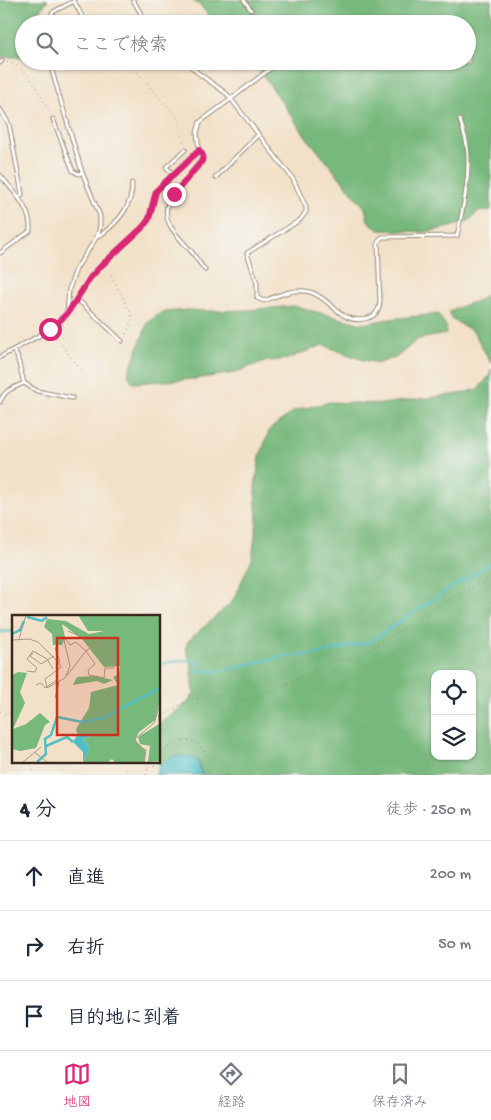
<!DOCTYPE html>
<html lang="ja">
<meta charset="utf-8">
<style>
body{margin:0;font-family:"Gochi Hand","Klee One",sans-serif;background:#f6f6f7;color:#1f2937}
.controls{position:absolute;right:15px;bottom:15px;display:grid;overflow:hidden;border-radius:10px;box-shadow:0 1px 4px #0004}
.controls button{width:45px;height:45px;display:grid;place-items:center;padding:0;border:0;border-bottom:1px solid #e0e1e3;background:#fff;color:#1f2937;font:25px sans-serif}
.stop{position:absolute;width:15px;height:15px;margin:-11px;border:4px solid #db2777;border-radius:50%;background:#fff}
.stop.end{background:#db2777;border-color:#fff;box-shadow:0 1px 5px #0008}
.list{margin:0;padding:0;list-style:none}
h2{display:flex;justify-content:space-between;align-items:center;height:65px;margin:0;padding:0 20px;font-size:21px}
h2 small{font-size:16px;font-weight:400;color:#747a83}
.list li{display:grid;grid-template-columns:32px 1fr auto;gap:15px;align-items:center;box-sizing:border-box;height:70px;padding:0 20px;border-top:1px solid #e0e1e3}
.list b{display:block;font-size:19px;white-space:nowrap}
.list em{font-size:16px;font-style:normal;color:#747a83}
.icon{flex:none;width:28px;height:28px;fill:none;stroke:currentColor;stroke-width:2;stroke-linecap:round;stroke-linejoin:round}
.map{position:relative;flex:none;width:491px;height:775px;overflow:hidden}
.search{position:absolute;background:#fff;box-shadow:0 1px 4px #0004;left:15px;right:15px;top:15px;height:55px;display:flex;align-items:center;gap:12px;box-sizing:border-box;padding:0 18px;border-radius:28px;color:#747a83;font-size:19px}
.sheet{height:275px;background:#fff}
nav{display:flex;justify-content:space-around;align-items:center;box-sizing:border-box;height:70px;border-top:1px solid #e0e1e3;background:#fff;font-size:14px;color:#747a83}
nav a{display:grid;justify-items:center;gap:2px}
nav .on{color:#db2777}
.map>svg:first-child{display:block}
</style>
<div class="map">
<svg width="491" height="775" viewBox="0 0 491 775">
<rect width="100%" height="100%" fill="#f6f6f2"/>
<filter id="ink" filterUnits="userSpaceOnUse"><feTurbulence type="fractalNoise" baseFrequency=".02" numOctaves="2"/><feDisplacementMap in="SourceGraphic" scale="10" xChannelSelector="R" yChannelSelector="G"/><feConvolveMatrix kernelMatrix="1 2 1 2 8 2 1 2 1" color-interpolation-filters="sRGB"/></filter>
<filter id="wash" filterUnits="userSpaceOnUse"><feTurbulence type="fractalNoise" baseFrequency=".0096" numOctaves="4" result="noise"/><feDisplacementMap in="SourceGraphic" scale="20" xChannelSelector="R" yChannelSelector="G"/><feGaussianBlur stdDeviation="1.12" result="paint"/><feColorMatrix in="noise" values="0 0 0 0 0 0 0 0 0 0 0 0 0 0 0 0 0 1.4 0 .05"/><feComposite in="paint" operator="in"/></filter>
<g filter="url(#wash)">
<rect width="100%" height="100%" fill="#f2e1c8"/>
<g fill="#77b87b" stroke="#59714c" fill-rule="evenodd">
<polygon points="0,0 48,0 36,15 35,24 24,24 24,57 0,57"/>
<polygon points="191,0 491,0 491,210 478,212 470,220 451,227 426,232 379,230 368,221 365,208 307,138 260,71 246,61 467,61 467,24 215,24 201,6"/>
<polygon points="491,290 491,363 473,331 451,319 449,311 481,299"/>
<polygon points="294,306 362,324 389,319 438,314 446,326 446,334 418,339 397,357 379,363 363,360 323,345 287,359 262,362 234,373 195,379 133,383 128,374 148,322 162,312 188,310 210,311 250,310"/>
<path d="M 491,369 L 491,775 L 204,775 L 201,773 L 198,761 L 174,756 L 159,766 L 158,761 L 159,724 L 187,703 L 194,694 L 191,664 L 186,648 L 188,641 L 232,602 L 252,559 L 257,521 L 255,487 L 260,456 L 270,429 L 294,411 L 330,402 L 381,404 L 459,394 L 478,389 L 490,375 ZM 435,674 L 472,674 L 472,756 L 435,756 Z"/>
</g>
<polygon fill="#50bec5" stroke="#467472" points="174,756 188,756 198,761 201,773 204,775 155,775 159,766"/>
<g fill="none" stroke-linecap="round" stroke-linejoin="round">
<g stroke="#50bec5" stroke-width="2.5">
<polyline points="0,632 14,631"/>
<polyline points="159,664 185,660 196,662 197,671 222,671 286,656 313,655 370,642 435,598 491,563"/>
</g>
</g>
</g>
<g filter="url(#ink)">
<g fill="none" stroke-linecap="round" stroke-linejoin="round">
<g stroke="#968673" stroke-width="5">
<g id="service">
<polyline points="133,0 147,24"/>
<polyline points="244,0 251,10"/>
<polyline points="46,24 53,12 74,1 86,24"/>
<polyline points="49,61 82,172 100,216 100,225 98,235 76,269 69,289 67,312"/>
<polyline points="185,61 198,73 227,94 231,99 280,61"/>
<polyline points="359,61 363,68"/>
<polyline points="0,63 2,61"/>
<polyline points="0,109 9,124 22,194 19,198"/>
<polyline points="53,119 73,171 79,174 82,172"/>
<path d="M 199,150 L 203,156 L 201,161 L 170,199 C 158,220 178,236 191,251 C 196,257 200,264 205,270"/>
<polyline points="173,174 166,167 185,150"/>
<path d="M 0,175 C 13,191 32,209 30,231 L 0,253"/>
<polyline points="215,178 258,135"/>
<path d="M 98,235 L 101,235 C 118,222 133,206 132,183"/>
<polyline points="77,299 122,341"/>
<path d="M 0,357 L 42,334 L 60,321 L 80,295 L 90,278 L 102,265 L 143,227 L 149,219 L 156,191 L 199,150 L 197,133 L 200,122 L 231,99 L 293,179 L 306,207 L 306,212 L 300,220 L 247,253 L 257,283 L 257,298 L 264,301 C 279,295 294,288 310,292 C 332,298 341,327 368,318 C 376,316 379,310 380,303 L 378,242 L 382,237 L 457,236 C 463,208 471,174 467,146 C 466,137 462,128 460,120"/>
<polyline points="24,383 37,391 72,398"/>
<path d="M 0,402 C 6,388 12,389 24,383 L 17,356 L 13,350"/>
</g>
</g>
<g stroke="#968673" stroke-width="1" stroke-dasharray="1 4" stroke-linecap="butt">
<polyline points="127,61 178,118 184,145"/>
<path d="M 7,62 C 32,70 39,93 50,114"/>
<polyline points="111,275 133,318 125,336"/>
<polyline points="53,333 82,372"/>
<polyline points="0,711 5,714 14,714"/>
<polyline points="159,721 165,715 188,700 213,694 236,699 252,700 335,661 355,658 459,594 491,578"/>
<path d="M 159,758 C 169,742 190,732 204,750 C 208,755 208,762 213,767 C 218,773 223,773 230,775"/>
<polyline points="30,761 35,775"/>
<polyline points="149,767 155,765 157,761"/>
<polyline points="124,775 131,761"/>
<polyline points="146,775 149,761"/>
</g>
<use href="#service" stroke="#fff" stroke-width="3"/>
</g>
</g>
<g fill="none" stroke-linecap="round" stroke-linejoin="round" filter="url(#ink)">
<polyline stroke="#db2777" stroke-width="6" points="50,329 67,314 90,278 102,265 143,227 149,219 156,191 199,150 203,156 202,161 174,194"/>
</g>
<g transform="translate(12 615)">
<rect width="148" height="148" fill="#f2e1c8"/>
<path d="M 66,0 L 147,0 L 147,89 L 143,105 L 127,117 L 123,125 L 133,135 L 133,147 L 103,147 L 100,144 L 96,147 L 71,147 L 78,133 L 71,124 L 78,122 L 65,118 L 64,114 L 77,93 L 79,77 L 106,70 L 101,62 L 107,59 L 108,51 L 92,52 L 70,24 L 50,9 L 53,22 L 50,30 L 41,30 L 40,19 L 32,12 L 35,4 L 54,6 L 77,19 L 92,16 L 76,16 ZM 6,57 L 15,58 L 8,77 L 13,88 L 1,114 L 14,109 L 28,98 L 38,107 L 33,110 L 24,133 L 8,136 L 0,134 L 0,60 ZM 82,61 L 101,65 L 92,69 L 85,66 L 61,70 L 65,62 ZM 146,100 L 147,100 L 147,146 L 136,147 L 138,131 L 128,129 L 126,122 L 147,109 Z" fill="#77b87b"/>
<path d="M 67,117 L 78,122 L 71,124 L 78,133 L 71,147 L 71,137 L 61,127 Z" fill="#50bec5"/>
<path fill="none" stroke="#50bec5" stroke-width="2.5" d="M 15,2 L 30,6 L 35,2M 0,19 L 8,15 L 12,6M 34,131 L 55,122 L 61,127M 25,147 L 34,139 L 33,124 L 39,120 L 45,102 L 70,107 L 91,103 L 148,73"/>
<path fill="none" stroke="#a99884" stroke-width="1" d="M 56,16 L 76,25M 7,24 L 14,0M 0,25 L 17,24 L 26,27 L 47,48 L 49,52 L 33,64 L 35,73 L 53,63 L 74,36 L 83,49 L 76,55 L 77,60 L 92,63 L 93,53 L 102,53 L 102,38M 46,31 L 43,33 L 48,47M 21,38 L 18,41 L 29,49 L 42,41M 15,56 L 23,57 L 25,53 L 15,44 L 21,36 L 35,44 L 41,54M 54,61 L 58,51 L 52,25 L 54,24 L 58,30 L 64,27 L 74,36 L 84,28 L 90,32M 24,70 L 29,68 L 33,73 L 45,65M 43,83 L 47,67M 22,137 L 35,147M 11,147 L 29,132M 132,147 L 134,135 L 126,131 L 123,124 L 142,108 L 148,90"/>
<path fill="#c8321e" fill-opacity="0.15" stroke="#c8321e" stroke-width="2.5" d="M 45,23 L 106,23 L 106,120 L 45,120 Z"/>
<rect width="148" height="148" fill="none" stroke="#3b2a1e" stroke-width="2.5"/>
</g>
</svg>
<div class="controls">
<button><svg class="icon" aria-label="locate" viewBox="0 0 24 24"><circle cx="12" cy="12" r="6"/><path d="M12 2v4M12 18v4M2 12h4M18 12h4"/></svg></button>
<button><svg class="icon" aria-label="layers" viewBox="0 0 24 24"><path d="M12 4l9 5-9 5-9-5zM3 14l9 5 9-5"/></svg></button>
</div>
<div class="stop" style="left:50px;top:329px"></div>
<div class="stop end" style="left:174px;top:194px"></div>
<div class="search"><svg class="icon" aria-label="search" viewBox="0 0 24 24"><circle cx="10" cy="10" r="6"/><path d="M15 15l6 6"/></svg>ここで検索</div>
</div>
<section class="sheet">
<h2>4 分<small>徒歩 · 250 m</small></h2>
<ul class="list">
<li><svg class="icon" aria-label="ahead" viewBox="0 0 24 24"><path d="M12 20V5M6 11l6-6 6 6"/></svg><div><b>直進</b></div><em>200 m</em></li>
<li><svg class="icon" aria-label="right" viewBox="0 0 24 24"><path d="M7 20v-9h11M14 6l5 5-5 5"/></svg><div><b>右折</b></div><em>50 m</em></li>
<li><svg class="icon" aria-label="arrive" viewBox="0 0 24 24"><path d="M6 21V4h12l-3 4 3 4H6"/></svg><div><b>目的地に到着</b></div></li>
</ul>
</section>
<nav>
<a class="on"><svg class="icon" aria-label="map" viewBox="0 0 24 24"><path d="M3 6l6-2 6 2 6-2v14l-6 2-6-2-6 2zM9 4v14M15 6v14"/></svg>地図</a>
<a><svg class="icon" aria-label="directions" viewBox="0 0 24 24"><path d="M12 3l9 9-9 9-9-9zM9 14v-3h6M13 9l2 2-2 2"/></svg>経路</a>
<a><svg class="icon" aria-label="saved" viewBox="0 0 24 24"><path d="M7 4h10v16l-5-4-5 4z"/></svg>保存済み</a>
</nav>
